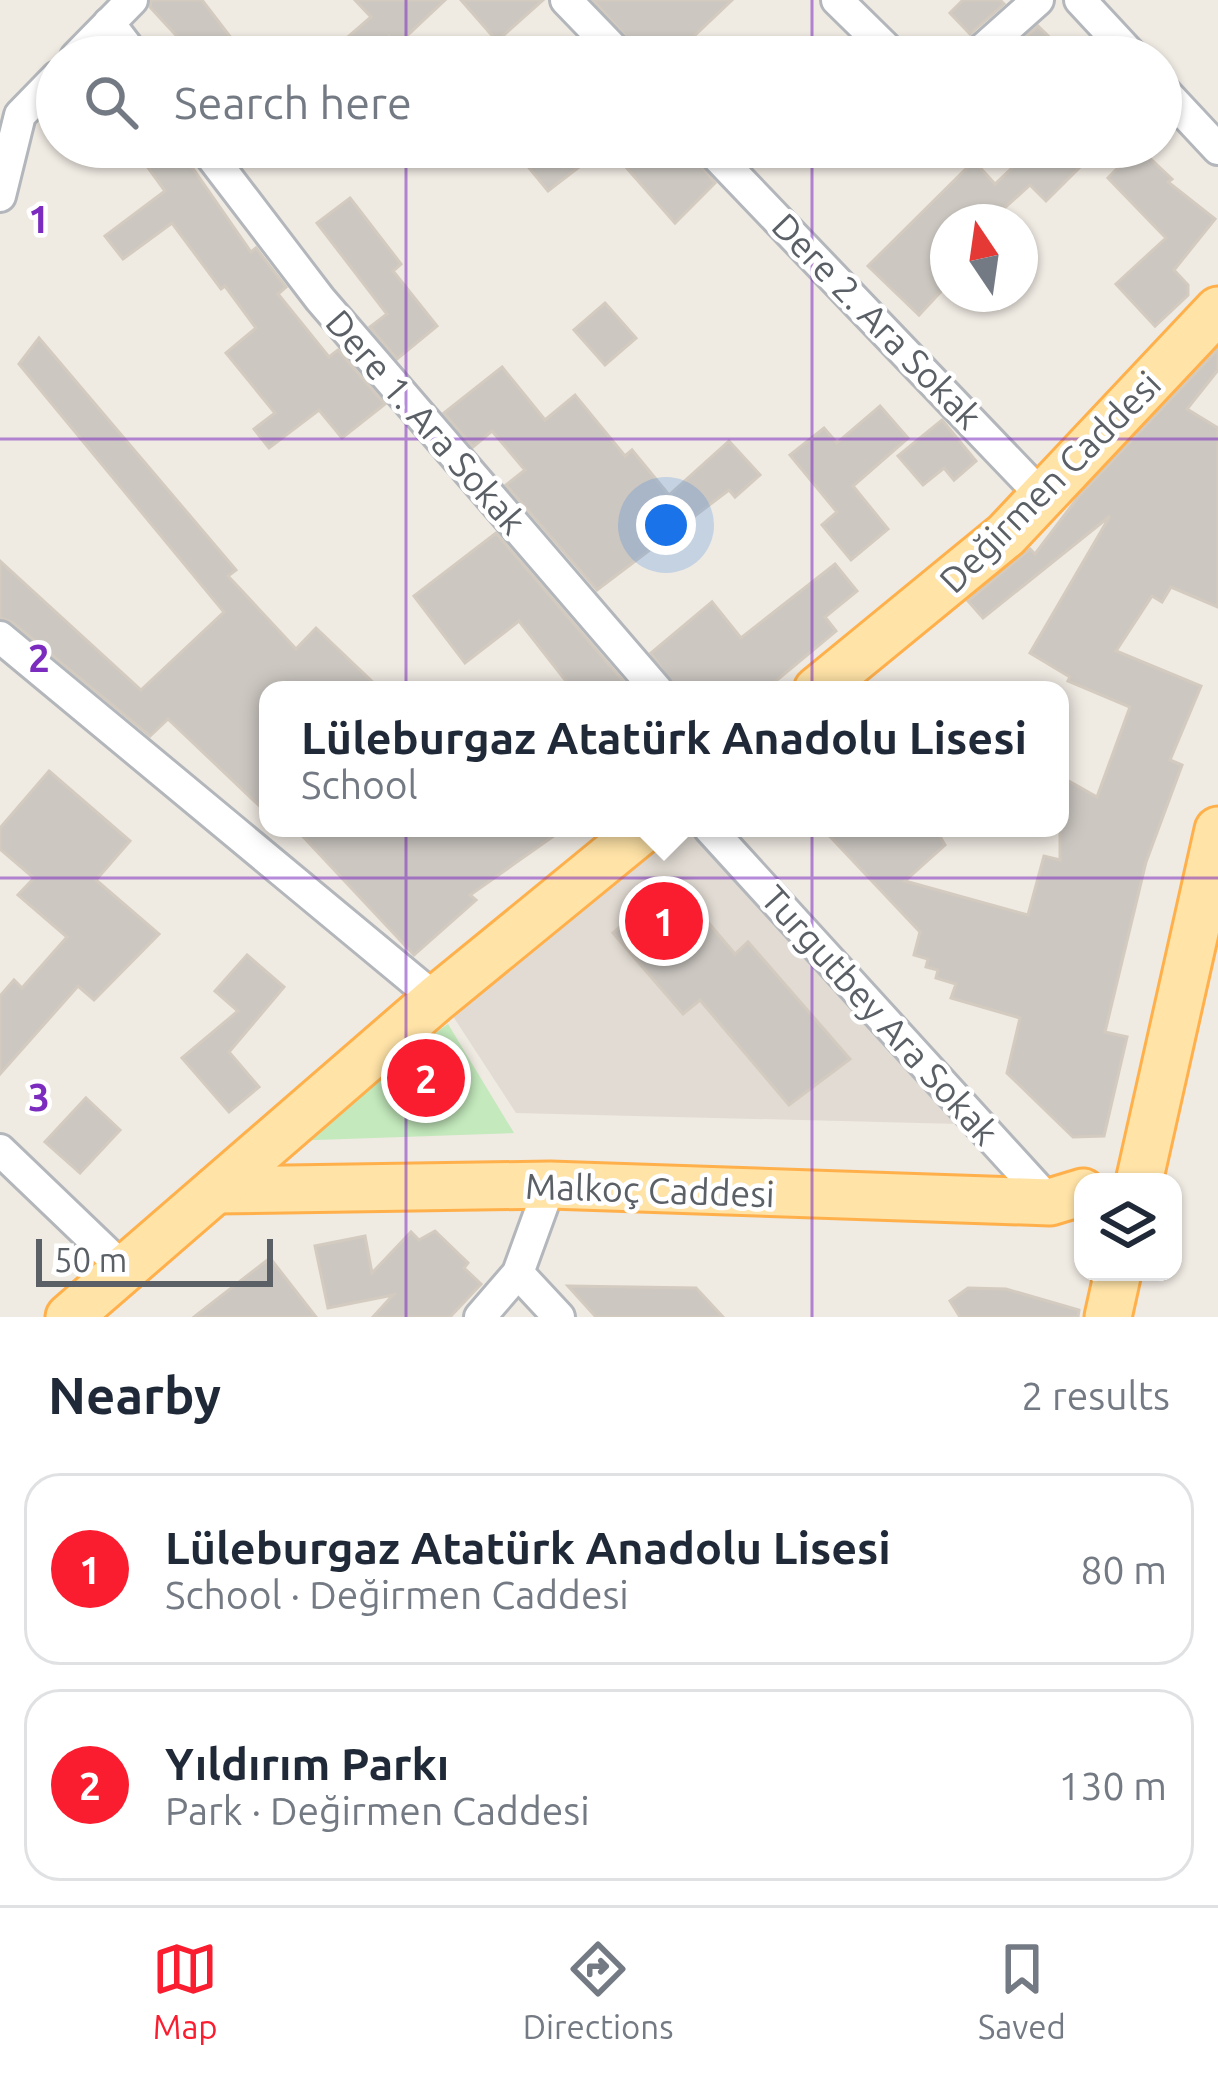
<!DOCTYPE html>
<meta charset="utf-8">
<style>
body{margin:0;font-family:Ubuntu,sans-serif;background:#f2f2f3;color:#1f2937}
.controls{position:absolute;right:36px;bottom:36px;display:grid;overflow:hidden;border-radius:24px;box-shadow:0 3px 9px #0004}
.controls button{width:108px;height:108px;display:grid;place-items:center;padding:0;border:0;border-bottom:3px solid #e0e1e3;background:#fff;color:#1f2937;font:60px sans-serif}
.compass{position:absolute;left:930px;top:204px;width:108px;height:108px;border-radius:50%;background:#fff;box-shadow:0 3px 9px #0004;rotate:347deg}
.scale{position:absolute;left:36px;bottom:30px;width:237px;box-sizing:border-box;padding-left:12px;border:6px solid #5a6065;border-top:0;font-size:33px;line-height:42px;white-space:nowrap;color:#5a6065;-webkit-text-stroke:9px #fff;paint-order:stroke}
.you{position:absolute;left:666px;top:525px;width:42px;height:42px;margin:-30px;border:9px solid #fff;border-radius:50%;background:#1a73e8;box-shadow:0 0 0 18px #1a73e833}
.badge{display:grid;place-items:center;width:78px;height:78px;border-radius:50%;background:#fa1d2f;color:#fff;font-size:39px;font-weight:700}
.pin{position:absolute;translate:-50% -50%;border:6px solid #fff;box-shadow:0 3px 12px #0006}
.popup{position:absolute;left:259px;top:681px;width:810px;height:156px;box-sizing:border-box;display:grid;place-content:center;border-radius:24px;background:#fff;filter:drop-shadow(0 3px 9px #0005);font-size:39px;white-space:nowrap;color:#747a83}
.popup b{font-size:45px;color:#1f2937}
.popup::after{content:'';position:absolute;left:50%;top:100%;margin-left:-24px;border:24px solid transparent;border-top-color:#fff}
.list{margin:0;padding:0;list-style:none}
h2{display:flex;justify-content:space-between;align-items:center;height:156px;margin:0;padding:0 48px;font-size:51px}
h2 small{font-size:39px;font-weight:400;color:#747a83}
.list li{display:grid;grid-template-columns:78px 1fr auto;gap:36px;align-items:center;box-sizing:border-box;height:192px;margin:0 24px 24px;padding:0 24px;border:3px solid #e0e1e3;border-radius:36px}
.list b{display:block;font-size:45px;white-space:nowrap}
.list p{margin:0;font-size:39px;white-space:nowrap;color:#747a83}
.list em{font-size:39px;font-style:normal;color:#747a83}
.icon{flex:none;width:66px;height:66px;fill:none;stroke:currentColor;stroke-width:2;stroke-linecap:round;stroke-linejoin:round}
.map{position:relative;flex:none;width:1218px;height:1317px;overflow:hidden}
.search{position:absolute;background:#fff;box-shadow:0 3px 9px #0004;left:36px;right:36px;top:36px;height:132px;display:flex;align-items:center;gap:30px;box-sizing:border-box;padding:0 42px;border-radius:66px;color:#747a83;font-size:45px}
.sheet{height:588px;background:#fff}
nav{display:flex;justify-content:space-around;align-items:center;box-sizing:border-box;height:168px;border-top:3px solid #e0e1e3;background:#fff;font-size:33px;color:#747a83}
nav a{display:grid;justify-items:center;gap:6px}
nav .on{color:#fa1d2f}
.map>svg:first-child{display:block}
</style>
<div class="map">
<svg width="1218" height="1317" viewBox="0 0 1218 1317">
<rect width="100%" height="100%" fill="#efeae2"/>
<polygon fill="#e1dbd3" points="659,828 686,828 702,835 960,1124 516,1113 447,1007"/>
<polygon fill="#c3e9bc" points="448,1024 514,1133 286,1141"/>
<g fill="#ccc7c1" stroke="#d4cbc0" stroke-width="3">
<polygon points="151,0 202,0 235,43 217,57 196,57 150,7"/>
<polygon points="355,0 445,0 397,45 389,36 365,57 325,57 371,17"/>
<polygon points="461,0 543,0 497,41"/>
<polygon points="593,0 732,0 672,57 644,57"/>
<polygon points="963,0 1000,0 1004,4 970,34 950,13"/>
<polygon points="1038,26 1070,57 1003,57"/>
<polygon points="133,147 178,147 251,252 256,248 286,287 278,294 329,357 338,350 385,404 342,438 319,410 269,448 254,429 275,413 226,353 256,328 225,286 221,289 172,223 123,259 105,236 165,191"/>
<polygon points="512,147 569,147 583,164 548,191"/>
<polygon points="633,147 686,147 715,183 675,223 618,158"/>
<polygon points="1057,147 1080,167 1046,201 1030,185 989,222 948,222 948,284 919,315 868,266 974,161 995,184 1029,152 1040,163"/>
<polygon points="1138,147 1172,179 1168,182 1215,219 1174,270 1188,285 1188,295 1155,326 1116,284 1166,238 1108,178"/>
<polygon points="350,198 401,264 393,271 437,326 397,359 370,327 387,314 317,223"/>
<polygon points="605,303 636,338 605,365 574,330"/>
<polygon points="39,338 236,570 228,576 296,649 316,628 381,690 268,690 268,814 168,719 150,736 12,622 0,618 0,561 141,690 224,612 19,364"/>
<polygon points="1218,349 1218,370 1187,409 1218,428 1218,607 1171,587 1162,602 1152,596 1116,651 1201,686 1170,760 1182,765 1146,862 1105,1032 1127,1037 1104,1136 1073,1137 1007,1073 1020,1018 951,998 956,984 936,978 938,970 926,967 928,959 914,955 920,932 822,828 935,828 945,845 905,881 1028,915 1044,856 1060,860 1060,776 1097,797 1130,707 1068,681 1070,677 1030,653 1110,516 983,618 968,601 1030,549 1035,554 1079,496"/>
<polygon points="502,367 545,420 575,395 625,456 632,450 669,495 729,441 760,475 735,497 729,490 597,590 506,485 525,470 492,431 473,447 444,413"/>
<polygon points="880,406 908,438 853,486 888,529 851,560 822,525 837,512 790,455 824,428 837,443"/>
<polygon points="942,420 976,461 954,480 944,468 923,485 898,456"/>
<polygon points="496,533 631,690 573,690 519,621 465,663 414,596"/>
<polygon points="835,564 857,591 825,617 836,631 765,690 676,690 651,653 712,602 741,638"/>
<polygon points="49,771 130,841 96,880 159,934 94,1000 78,986 0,1074 0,996 14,980 22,988 67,937 18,895 34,878 0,849 0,828"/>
<polygon points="295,828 565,828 470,895 476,900 414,955"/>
<polygon points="673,881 735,954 748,942 850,1059 789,1105 700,1000 683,1014 613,933"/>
<polygon points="247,955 284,987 229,1052 259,1087 229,1112 182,1058 238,1011 215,991"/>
<polygon points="86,1098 120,1130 80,1173 45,1142"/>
<polygon points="435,1231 468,1263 464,1268 481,1284 450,1317 373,1317 393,1295 328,1308 315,1246 365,1236 372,1273 411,1232 419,1240"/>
<polygon points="270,1258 316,1317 194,1317"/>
<polygon points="568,1286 696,1288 723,1317 596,1317"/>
<polygon points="968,1288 1006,1289 1079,1310 1078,1317 960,1317 950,1301"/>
</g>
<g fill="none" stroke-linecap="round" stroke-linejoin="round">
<g stroke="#b3b7bb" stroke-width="36">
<g id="minor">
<polyline points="566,0 621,57"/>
<polyline points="837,0 895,57"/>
<polyline points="1080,0 1133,57"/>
<polyline points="109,23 135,57"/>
<polyline points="76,57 132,0"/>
<polyline points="974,57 1038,0"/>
<polyline points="1161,88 1218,149"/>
<polyline points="204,147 320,299 657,690"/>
<polyline points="708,147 1044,498"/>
<polyline points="0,196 20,115 57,77"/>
<polyline points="0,637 436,999"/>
<polyline points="709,828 1050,1202"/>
<polyline points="0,1150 123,1268"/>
<polyline points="518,1273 559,1317"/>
<polyline points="480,1317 518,1273 550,1185"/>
</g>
</g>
<g stroke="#ffb04b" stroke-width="51">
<g id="primary">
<polyline points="817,690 1006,535 1218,310"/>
<polyline points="1139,1182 1218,830"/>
<polyline points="216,1190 550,1185 1050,1202 1083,1192"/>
<polyline points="69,1317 436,999 645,828"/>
<polyline points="1108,1317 1118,1272"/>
</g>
</g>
<use href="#minor" stroke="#fff" stroke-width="30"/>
<use href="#primary" stroke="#ffe3a7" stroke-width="45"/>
</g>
<path fill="none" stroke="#7b2cbf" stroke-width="3" stroke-opacity="0.55" d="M 406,0 L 406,57M 812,0 L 812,57M 406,147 L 406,1317M 812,147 L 812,1317M 0,439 L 1218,439M 0,878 L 1218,878"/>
<g text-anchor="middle" stroke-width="9" stroke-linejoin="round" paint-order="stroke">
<g font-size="36" fill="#5a6065" stroke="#fff">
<text transform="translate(877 321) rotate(46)" y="13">Dere 2. Ara Sokak</text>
<text transform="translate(426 422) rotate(49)" y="13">Dere 1. Ara Sokak</text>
<text transform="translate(1050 482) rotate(-45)" y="13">Değirmen Caddesi</text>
<text transform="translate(880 1015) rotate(48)" y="13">Turgutbey Ara Sokak</text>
<text transform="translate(650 1190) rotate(2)" y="13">Malkoç Caddesi</text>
</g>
</g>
<g font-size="39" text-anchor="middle" font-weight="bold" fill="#7b2cbf" stroke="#fff" stroke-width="9" stroke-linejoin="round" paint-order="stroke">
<text x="39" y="233">1</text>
<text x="39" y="672">2</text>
<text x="39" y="1111">3</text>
</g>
</svg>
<div class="controls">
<button><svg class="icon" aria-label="layers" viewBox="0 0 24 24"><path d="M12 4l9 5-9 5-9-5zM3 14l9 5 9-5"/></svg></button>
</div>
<svg class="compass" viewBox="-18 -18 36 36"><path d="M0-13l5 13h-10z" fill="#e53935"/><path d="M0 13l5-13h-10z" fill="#747a83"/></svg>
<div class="scale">50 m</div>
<div class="you"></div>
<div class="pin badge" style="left:664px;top:921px">1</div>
<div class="popup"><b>Lüleburgaz Atatürk Anadolu Lisesi</b>School</div>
<div class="pin badge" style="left:426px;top:1078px">2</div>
<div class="search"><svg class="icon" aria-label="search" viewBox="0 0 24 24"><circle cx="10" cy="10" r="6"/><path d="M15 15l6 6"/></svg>Search here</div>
</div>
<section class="sheet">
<h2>Nearby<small>2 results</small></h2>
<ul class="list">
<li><span class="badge">1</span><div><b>Lüleburgaz Atatürk Anadolu Lisesi</b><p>School · Değirmen Caddesi</p></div><em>80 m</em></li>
<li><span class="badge">2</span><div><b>Yıldırım Parkı</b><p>Park · Değirmen Caddesi</p></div><em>130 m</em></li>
</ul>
</section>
<nav>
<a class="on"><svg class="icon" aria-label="map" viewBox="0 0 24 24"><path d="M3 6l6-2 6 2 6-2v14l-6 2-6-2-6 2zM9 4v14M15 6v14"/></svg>Map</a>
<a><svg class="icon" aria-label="directions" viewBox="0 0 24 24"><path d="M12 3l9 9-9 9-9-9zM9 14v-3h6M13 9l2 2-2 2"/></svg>Directions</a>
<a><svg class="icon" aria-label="saved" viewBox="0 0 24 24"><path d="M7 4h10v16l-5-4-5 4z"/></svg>Saved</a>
</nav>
